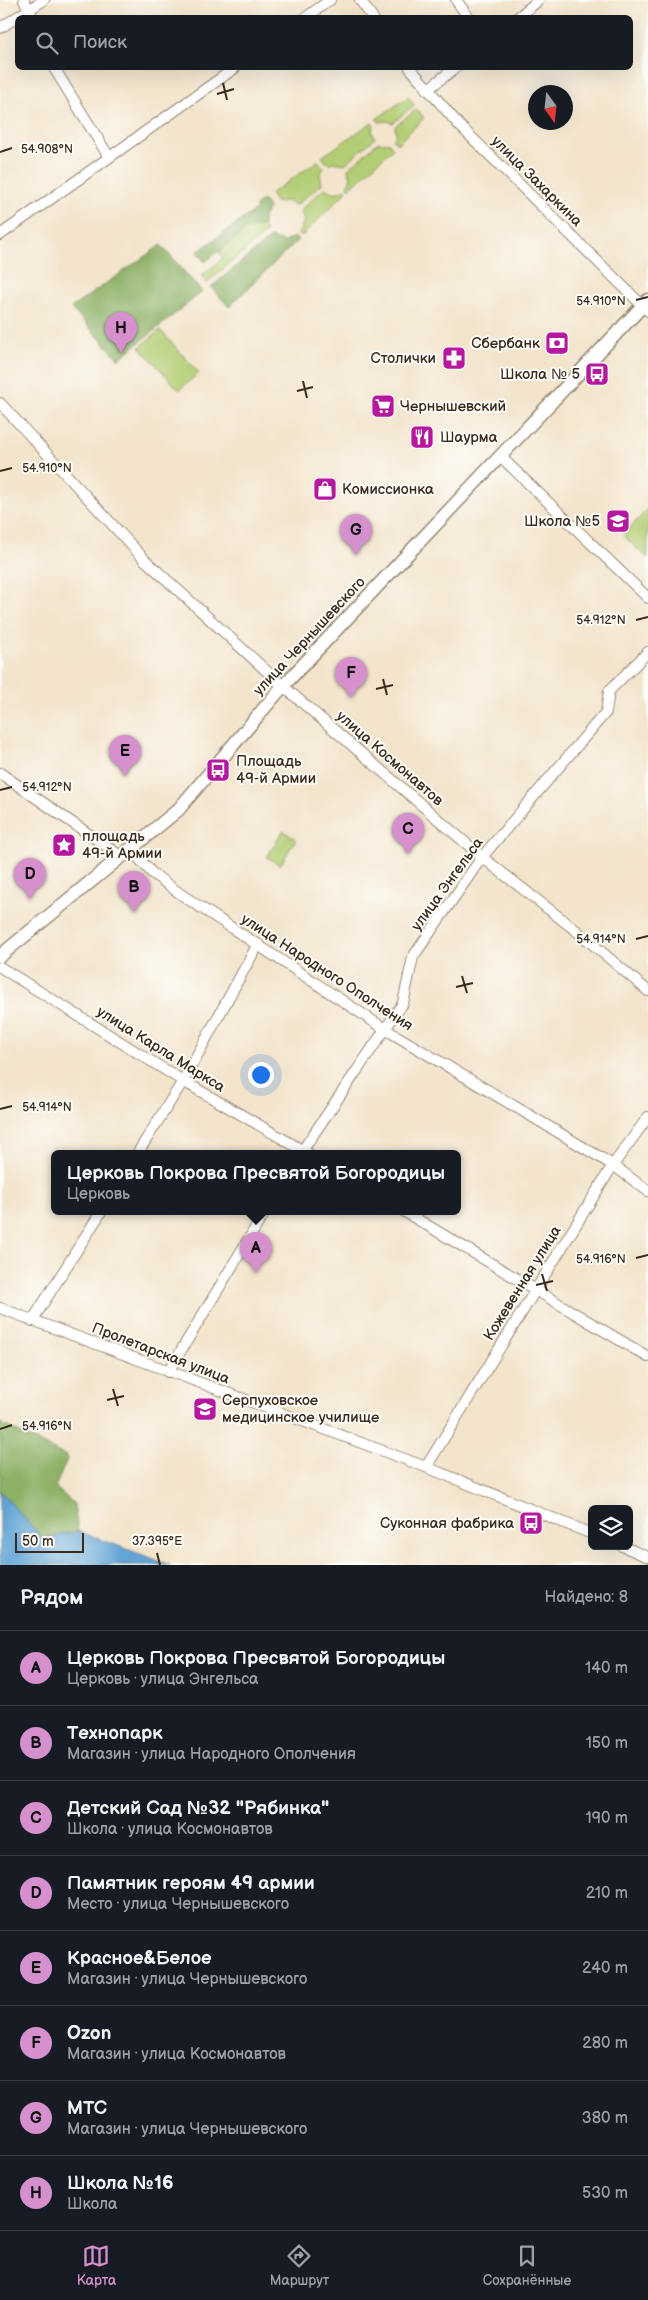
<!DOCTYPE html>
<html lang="ru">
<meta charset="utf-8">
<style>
body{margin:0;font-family:"Balsamiq Sans",sans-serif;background:#20242c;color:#f1f3f6}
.controls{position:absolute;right:15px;bottom:15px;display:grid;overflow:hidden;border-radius:8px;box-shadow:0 5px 20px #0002}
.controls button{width:45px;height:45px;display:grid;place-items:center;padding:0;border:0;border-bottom:1px solid #363941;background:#171b24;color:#f1f3f6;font:25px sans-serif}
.compass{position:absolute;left:528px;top:85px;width:45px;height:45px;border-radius:50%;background:#171b24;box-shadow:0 5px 20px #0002;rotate:165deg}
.scale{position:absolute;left:15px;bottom:12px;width:69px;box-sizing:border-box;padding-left:5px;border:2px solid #3b2a1e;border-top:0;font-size:14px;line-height:18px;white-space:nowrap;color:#3b2a1e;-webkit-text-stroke:4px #fdfcf7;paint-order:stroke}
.you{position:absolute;left:260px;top:1074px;width:18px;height:18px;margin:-12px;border:4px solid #fff;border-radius:50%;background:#1a73e8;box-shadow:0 0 0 8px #1a73e833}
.badge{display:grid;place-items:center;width:32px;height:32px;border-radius:50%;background:#d690ce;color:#111;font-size:16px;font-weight:700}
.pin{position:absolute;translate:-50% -41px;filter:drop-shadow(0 1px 2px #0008)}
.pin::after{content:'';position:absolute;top:26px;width:18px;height:15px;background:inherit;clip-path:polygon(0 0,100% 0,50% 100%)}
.popup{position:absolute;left:51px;top:1150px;width:410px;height:65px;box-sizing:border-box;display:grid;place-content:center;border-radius:8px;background:#171b24;filter:drop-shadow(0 1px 4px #0005);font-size:16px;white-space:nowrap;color:#9ea1a6}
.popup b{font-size:19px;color:#f1f3f6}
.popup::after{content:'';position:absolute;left:50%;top:100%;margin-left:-10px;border:10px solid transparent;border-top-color:#171b24}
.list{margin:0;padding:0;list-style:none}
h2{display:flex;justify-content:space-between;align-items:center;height:65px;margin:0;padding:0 20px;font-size:21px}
h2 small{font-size:16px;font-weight:400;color:#9ea1a6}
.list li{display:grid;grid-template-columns:32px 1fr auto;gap:15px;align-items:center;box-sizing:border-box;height:75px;padding:0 20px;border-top:1px solid #363941}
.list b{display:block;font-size:19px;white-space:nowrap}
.list p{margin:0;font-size:16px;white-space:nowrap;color:#9ea1a6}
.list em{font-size:16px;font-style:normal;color:#9ea1a6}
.icon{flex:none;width:28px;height:28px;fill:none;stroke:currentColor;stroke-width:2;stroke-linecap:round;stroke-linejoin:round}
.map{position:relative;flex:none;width:648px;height:1565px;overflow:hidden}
.search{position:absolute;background:#171b24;box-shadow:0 5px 20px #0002;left:15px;right:15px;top:15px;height:55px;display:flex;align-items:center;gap:12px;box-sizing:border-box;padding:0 18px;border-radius:8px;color:#9ea1a6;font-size:19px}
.sheet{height:665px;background:#171b24}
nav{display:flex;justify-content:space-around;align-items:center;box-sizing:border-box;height:70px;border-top:1px solid #363941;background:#171b24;font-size:14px;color:#9ea1a6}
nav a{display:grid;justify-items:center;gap:2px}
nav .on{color:#d690ce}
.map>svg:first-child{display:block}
</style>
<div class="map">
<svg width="648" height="1565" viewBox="0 0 648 1565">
<rect width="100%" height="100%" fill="#fdfcf7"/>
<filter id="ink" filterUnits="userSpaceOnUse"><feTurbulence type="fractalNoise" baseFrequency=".02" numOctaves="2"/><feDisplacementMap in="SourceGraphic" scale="10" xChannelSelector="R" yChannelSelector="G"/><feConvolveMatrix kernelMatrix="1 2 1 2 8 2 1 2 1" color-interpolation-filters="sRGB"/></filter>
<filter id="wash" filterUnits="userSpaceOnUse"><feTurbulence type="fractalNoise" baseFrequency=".0096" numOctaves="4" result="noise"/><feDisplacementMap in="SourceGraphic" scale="20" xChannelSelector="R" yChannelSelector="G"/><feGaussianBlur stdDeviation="1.12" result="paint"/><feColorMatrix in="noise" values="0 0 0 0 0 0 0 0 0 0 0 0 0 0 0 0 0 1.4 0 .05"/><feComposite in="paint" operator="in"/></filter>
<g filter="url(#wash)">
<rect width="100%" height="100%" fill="#f3e4cb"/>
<g fill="#b2ce74" stroke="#767c49">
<polygon points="408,97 414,105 393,123 387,121 379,122 376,119"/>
<polygon points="417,109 424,118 397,144 393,139 396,135 395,126"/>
<polygon points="372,122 374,126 372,132 375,138 345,164 333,162 328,164 322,157"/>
<polygon points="378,142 389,143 393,148 350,188 348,186 351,177 348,169"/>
<polygon points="318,161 324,168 320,174 322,184 296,205 285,201 276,203 270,194"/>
<path d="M 325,188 C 331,193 338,194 344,189 L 347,191 L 302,236 L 298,233 C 304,226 305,218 300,210 Z"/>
<polygon points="263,225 266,233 207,283 201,276 223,258 219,252 247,228"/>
<polygon points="160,330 199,373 179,390 140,347"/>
<polygon points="648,509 648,557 647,558 623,535"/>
<polygon points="283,831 296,839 280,865 267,857"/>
</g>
<g fill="#8db166" stroke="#646e42">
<polygon points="263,200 269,208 263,217 263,225 247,228 205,262 197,252 257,209 255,206"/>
<polygon points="294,237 298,240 229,307 211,287 270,238 284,242"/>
<polygon points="161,245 202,292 119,359 71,308"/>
<polygon points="0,1423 68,1457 55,1487 74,1504 78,1531 43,1539 0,1491"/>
</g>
<polygon fill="#62a4d6" stroke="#4e677a" points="0,1491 43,1539 78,1531 170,1565 0,1565"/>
</g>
<g filter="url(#ink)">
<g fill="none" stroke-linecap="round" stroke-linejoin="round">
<g stroke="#978774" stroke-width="12">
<g id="minor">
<polyline points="24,0 33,18"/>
<polyline points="360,0 373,18"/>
<polyline points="456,0 469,18"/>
<polyline points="305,18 330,0"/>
<polyline points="517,18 539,0"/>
<polyline points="0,28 44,0"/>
<polyline points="54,68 109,157"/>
<polyline points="410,68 459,125 648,311"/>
<polyline points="427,90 455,68"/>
<polyline points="0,235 235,68"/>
<polyline points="0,403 145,560 283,686 482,857 578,932 648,991"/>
<polyline points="501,457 648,598"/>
<polyline points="0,773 122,857 135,854 152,873 182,895 385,1029 613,1165 648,1191"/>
<polyline points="0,967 183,1081 309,1154"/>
<polyline points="137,1154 183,1081 258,944"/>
<polyline points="300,1154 403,1003 413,957 482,857 606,712 609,691 648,652"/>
<polyline points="405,1212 648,1357"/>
<polyline points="0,1308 426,1467 592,1534"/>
<polyline points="32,1321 101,1212"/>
<polyline points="168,1372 265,1212"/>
<polyline points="426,1467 613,1165 648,1117"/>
<polyline points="622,1546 648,1557"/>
</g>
</g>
<g stroke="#978774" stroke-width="15">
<polyline id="major" points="0,956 178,810 283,686 648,300"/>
</g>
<use href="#minor" stroke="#fff" stroke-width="10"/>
<use href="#major" stroke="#fff" stroke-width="12"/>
</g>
</g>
<path fill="none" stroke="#3b2a1e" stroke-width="2" d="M 223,83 L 227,100M 217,94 L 234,89M 0,152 L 12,148M 636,300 L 648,297M 303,381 L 307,398M 297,391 L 313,387M 0,471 L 12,468M 636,620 L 648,617M 383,679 L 387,695M 376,689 L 393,685M 0,790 L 12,787M 636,939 L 648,936M 462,976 L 467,993M 456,987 L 473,983M 0,1109 L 12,1106M 636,1258 L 648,1255M 542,1274 L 547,1291M 536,1285 L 553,1281M 113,1389 L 118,1406M 107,1400 L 124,1396M 0,1429 L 12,1425M 157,1553 L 160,1565"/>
<defs>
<g id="bank-square" transform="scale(1.25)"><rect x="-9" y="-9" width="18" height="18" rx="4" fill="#b5179e" stroke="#fdfcf7"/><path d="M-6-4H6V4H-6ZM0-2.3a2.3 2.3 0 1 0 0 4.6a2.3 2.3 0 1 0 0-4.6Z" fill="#fff"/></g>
<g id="pharmacy-square" transform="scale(1.25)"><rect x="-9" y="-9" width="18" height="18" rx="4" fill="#b5179e" stroke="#fdfcf7"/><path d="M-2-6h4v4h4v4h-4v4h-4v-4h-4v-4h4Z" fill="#fff"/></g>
<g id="bus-square" transform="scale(1.25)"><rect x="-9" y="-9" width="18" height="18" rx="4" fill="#b5179e" stroke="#fdfcf7"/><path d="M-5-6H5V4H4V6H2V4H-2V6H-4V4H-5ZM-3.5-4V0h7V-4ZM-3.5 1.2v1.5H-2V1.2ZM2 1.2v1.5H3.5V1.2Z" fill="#fff"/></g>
<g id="supermarket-square" transform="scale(1.25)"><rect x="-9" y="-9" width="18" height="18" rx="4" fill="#b5179e" stroke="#fdfcf7"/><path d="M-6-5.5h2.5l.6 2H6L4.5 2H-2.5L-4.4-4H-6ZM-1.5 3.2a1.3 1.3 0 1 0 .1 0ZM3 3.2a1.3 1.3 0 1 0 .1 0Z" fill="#fff"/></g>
<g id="restaurant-square" transform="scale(1.25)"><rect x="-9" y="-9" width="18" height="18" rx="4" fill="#b5179e" stroke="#fdfcf7"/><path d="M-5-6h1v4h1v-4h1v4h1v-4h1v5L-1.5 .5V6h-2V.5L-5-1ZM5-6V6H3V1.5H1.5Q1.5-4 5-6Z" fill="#fff"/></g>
<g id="shop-square" transform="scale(1.25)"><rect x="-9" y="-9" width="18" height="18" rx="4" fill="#b5179e" stroke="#fdfcf7"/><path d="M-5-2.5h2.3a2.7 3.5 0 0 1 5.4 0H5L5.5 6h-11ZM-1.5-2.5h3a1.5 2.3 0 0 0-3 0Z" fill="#fff"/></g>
<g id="school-square" transform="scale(1.25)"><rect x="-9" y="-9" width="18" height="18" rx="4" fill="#b5179e" stroke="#fdfcf7"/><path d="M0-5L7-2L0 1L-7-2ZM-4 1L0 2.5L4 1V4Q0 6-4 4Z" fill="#fff"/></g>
<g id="sight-square" transform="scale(1.25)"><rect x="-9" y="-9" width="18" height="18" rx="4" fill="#b5179e" stroke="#fdfcf7"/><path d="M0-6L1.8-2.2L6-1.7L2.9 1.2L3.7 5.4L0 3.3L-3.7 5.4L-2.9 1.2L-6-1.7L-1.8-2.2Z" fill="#fff"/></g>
<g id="university-square" transform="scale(1.25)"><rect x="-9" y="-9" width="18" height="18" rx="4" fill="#b5179e" stroke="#fdfcf7"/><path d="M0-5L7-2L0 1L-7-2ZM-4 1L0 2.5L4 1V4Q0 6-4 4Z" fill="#fff"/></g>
</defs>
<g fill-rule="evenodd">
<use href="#bank-square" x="557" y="343"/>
<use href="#pharmacy-square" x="454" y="358"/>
<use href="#bus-square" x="597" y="374"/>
<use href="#supermarket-square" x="383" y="406"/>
<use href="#restaurant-square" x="422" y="437"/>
<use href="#shop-square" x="325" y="489"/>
<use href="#school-square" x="618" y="521"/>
<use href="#bus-square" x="218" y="770"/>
<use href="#sight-square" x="64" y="845"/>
<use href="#university-square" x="205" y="1409"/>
<use href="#bus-square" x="531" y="1523"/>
</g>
<g text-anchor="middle" stroke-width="4" stroke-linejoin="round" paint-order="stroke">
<g font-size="15" fill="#3b2a1e" stroke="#fdfcf7">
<text transform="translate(537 181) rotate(45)" y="5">улица Захаркина</text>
<text transform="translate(309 636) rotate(-47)" y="5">улица Чернышевского</text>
<text transform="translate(390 758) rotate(41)" y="5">улица Космонавтов</text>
<text transform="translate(447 884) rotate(-54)" y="5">улица Энгельса</text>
<text transform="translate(327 972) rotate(33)" y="5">улица Народного Ополчения</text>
<text transform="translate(161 1049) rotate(32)" y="5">улица Карла Маркса</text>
<text transform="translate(522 1283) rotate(-58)" y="5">Кожевенная улица</text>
<text transform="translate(161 1353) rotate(21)" y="5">Пролетарская улица</text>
</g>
<g font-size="15" fill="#3b2a1e" stroke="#fdfcf7" text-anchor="start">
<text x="540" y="348" text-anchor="end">Сбербанк</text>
<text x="436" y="363" text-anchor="end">Столички</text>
<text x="580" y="379" text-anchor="end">Школа № 5</text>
<text x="400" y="411">Чернышевский</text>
<text x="440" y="442">Шаурма</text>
<text x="342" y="494">Комиссионка</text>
<text x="600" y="526" text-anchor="end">Школа №5</text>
<text x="236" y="766">Площадь<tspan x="236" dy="17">49-й Армии</tspan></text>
<text x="82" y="841">площадь<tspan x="82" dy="17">49-й Армии</tspan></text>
<text x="222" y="1405">Серпуховское<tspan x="222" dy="17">медицинское училище</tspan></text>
<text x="514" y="1528" text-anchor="end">Суконная фабрика</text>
</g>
</g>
<g font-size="12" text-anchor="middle" fill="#3b2a1e" stroke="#fdfcf7" stroke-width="4" stroke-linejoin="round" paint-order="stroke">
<text x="47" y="153">54.908°N</text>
<text x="601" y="305">54.910°N</text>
<text x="47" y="472">54.910°N</text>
<text x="601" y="624">54.912°N</text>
<text x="47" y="791">54.912°N</text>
<text x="601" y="943">54.914°N</text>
<text x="47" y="1111">54.914°N</text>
<text x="601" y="1263">54.916°N</text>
<text x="47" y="1430">54.916°N</text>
<text x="157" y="1545">37.395°E</text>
</g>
</svg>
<div class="controls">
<button><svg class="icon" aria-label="layers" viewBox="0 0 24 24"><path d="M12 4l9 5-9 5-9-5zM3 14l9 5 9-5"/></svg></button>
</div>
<svg class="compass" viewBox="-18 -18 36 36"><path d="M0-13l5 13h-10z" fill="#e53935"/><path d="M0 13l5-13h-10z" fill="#9ea1a6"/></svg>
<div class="scale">50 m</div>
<div class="you"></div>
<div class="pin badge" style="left:256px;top:1273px">A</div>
<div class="popup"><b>Церковь Покрова Пресвятой Богородицы</b>Церковь</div>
<div class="pin badge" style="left:134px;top:912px">B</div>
<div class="pin badge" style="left:408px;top:854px">C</div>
<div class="pin badge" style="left:30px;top:899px">D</div>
<div class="pin badge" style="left:125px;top:776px">E</div>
<div class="pin badge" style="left:351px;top:698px">F</div>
<div class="pin badge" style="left:356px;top:555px">G</div>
<div class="pin badge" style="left:121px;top:353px">H</div>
<div class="search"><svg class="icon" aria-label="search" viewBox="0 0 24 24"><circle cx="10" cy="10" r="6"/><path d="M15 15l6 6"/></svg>Поиск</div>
</div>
<section class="sheet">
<h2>Рядом<small>Найдено: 8</small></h2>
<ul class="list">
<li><span class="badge">A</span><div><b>Церковь Покрова Пресвятой Богородицы</b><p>Церковь · улица Энгельса</p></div><em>140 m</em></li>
<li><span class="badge">B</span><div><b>Технопарк</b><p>Магазин · улица Народного Ополчения</p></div><em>150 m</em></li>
<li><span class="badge">C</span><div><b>Детский Сад №32 &quot;Рябинка&quot;</b><p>Школа · улица Космонавтов</p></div><em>190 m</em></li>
<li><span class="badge">D</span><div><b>Памятник героям 49 армии</b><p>Место · улица Чернышевского</p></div><em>210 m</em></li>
<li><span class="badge">E</span><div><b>Красное&amp;Белое</b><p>Магазин · улица Чернышевского</p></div><em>240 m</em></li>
<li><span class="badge">F</span><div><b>Ozon</b><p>Магазин · улица Космонавтов</p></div><em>280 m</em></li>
<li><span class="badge">G</span><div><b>МТС</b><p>Магазин · улица Чернышевского</p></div><em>380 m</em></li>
<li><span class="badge">H</span><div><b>Школа №16</b><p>Школа</p></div><em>530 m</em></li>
</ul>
</section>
<nav>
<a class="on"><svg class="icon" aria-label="map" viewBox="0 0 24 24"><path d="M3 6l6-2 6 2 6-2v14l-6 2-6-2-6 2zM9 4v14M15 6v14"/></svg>Карта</a>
<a><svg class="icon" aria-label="directions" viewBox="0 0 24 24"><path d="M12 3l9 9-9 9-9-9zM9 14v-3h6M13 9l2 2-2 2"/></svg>Маршрут</a>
<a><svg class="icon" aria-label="saved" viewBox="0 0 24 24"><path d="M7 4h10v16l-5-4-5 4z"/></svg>Сохранённые</a>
</nav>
